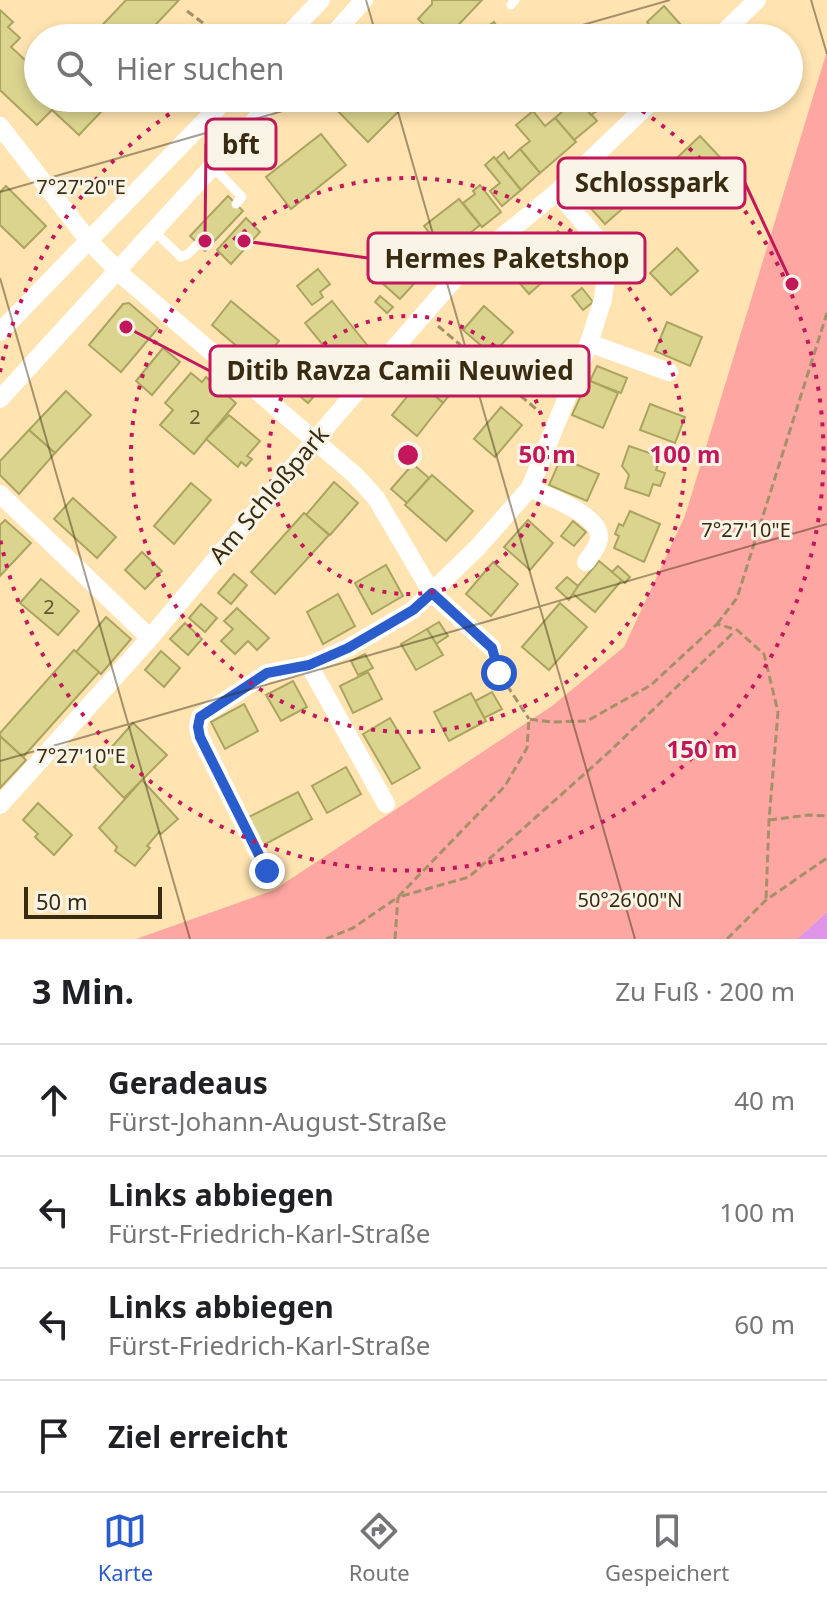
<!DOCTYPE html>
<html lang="de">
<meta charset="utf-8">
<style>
body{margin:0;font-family:"Noto Sans",sans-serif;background:#f2f2f2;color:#202124}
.scale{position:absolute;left:24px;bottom:20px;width:138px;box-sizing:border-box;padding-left:8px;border:4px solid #382b11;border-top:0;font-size:22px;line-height:28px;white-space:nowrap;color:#382b11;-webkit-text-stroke:6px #faf4e7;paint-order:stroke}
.stop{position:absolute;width:24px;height:24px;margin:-18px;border:6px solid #2a5ccb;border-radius:50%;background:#fff}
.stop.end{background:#2a5ccb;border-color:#fff;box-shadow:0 2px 8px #0008}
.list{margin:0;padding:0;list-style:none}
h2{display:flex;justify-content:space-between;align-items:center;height:104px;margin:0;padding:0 32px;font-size:34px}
h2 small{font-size:26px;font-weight:400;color:#757577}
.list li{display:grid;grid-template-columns:52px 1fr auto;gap:24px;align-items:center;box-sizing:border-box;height:112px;padding:0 32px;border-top:2px solid #e0e0e0}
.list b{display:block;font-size:30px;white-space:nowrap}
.list p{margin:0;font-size:26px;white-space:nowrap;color:#757577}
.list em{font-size:26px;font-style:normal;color:#757577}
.icon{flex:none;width:44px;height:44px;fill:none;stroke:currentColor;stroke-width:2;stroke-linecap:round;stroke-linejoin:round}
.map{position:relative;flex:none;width:827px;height:939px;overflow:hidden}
.search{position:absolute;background:#fff;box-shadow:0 4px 12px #0003;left:24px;right:24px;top:24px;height:88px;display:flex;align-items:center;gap:20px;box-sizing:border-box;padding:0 28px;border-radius:44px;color:#757577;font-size:30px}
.sheet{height:552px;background:#fff}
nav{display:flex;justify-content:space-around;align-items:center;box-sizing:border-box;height:112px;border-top:2px solid #e0e0e0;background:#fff;font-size:22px;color:#757577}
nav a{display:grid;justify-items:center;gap:4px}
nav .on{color:#2a5ccb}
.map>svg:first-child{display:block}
</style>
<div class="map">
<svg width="827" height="939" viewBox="0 0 827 939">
<rect width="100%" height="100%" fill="#ffe4b1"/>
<polygon fill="#fea6a1" points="827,51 827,912 797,939 136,939 274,890 552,706 624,647 685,516"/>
<polygon fill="#df94e8" points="827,912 827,939 797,939"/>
<g fill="#dbd48f" stroke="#aba460" stroke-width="2">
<polygon points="126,0 179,0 143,38 90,38"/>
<polygon points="432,0 482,0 446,38 438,38 418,19 432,4"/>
<polygon points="664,6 689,34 684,38 661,38 647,22"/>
<polygon points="0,10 13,22 8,27 20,38 11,47 38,72 38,98 114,98 79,135 52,110 37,125 0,90"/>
<polygon points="494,22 503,35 500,38 474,38 473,36"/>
<polygon points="337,98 412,98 368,142 331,104"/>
<polygon points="577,98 597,121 574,140 555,118"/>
<polygon points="577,98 616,98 591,115"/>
<polygon points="533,111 545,126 555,118 576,142 540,173 520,149 530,141 516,125"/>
<polygon points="321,134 346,165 291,209 266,177"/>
<polygon points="700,136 731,169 691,207 660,174"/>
<polygon points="520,149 540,173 521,190 496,159 504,152 509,159"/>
<polygon points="494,157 521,190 502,206 490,191 500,183 485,165"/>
<polygon points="619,175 638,195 605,224 587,204"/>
<polygon points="480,185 501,212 482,227 463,203 475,194 473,191"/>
<polygon points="6,186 46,226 24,248 0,225 0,192"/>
<polygon points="228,196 243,211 205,251 190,236"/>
<polygon points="459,199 480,225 445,253 424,226"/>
<polygon points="246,218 260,232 231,264 217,250"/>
<polygon points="558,231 576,252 529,294 511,273"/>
<polygon points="415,246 433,263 400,299 382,283"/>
<polygon points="677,248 698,271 671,295 650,273"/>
<polygon points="318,269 330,284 320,292 323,297 312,305 297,286"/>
<polygon points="582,288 593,302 583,310 572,296"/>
<polygon points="380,296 393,307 387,313 375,302"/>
<polygon points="231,301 279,341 259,365 212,325"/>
<polygon points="332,301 367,345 340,366 305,323"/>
<polygon points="129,303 158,328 121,372 89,345 123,304"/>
<polygon points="484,306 513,332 492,355 463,330"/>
<polygon points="667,322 702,337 690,366 655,351"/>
<polygon points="163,348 180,362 152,395 136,381"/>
<polygon points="446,349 471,369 443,403 419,382"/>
<polygon points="597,366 627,378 621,393 590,381"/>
<polygon points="306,367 325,384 308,403 289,387"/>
<polygon points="191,373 202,382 206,377 236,403 194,454 160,425 173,410 165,403"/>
<polygon points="588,380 618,393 603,428 572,415"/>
<polygon points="419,382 443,403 417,436 392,415"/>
<polygon points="66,391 91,415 55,453 29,430"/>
<polygon points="650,404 685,417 675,443 640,430"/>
<polygon points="501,407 522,425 495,457 474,439"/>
<polygon points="229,415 260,441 247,456 252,459 246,466 241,462 238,467 206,439"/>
<polygon points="29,430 55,453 19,494 0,475 0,461"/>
<polygon points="629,446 661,457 656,470 665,473 660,486 653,484 649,496 625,488 629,475 622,466"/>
<polygon points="561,458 599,474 587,501 549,485"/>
<polygon points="413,464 429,478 407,503 391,489"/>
<polygon points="432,475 473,511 446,541 405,505"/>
<polygon points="334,482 358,503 330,535 306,515"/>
<polygon points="191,483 211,500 174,544 154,526"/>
<polygon points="73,498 116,537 97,558 54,519"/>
<polygon points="630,511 660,524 644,562 614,548 619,536 615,534 619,524 623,526"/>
<polygon points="304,513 329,535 275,594 251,572"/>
<polygon points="5,520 31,543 0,576 0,525"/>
<polygon points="528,520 553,543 530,570 504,547"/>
<polygon points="573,521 586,532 574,546 561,536"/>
<polygon points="142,552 162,571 145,589 125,570"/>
<polygon points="599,561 622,580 595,612 572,593"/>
<polygon points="493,562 518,584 491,616 466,594"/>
<polygon points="386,565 403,596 372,614 355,583"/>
<polygon points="618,566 630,577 625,583 612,572"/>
<polygon points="234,574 247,585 231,604 218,593"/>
<polygon points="567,577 578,586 569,600 556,588"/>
<polygon points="41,579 79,611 58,635 20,603"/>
<polygon points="338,594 355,626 323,644 307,612"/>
<polygon points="560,603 587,627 549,670 522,647"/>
<polygon points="201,604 217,618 205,632 189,618"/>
<polygon points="237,608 269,638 257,650 248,641 235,654 221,641 233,629 224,621"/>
<polygon points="106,617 131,639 101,674 76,652"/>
<polygon points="439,622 448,636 436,644 427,629"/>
<polygon points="185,623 202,639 188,655 170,639"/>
<polygon points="427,629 443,655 416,670 401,644"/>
<polygon points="74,650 99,672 23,757 0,736 0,733"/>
<polygon points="161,651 180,668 164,687 145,670"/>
<polygon points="365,654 373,668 358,675 351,661"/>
<polygon points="368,672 382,699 353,713 340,686"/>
<polygon points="293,681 307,707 281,721 266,695"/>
<polygon points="492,692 502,709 484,718 475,701"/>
<polygon points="471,693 486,721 449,741 434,712"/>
<polygon points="244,704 258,731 225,749 211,722"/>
<polygon points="390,718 420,768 392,784 363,734"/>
<polygon points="133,723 167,755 124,798 94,767"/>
<polygon points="1,737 26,760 0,788 0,739"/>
<polygon points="346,767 361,794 327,813 312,786"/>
<polygon points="142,780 178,819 161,834 159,832 147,846 150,848 135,866 115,851 117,847 99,828"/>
<polygon points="298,792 312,819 262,846 247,818"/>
<polygon points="38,803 72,835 54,855 35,837 38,834 23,820"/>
</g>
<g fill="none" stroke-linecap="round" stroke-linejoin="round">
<g stroke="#a59069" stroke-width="3" stroke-dasharray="8 4" stroke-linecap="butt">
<polyline points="187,11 223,38"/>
<polyline points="438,326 542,414"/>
<polyline points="717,624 737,598 827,313"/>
<polyline points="496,664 499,673 529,719"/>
<polyline points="769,820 809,815 827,816"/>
<polyline points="402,896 469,877 609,752 735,631"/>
<polyline points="326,939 353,928 398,897 505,786 527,748 529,719 551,722 587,721 651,685 717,624 737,630 764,654 778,712 769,820 766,900"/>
<polyline points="395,939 398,897"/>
<polyline points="727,939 766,900 827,858"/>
</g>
<g stroke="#fff" stroke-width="9">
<polyline points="511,5 515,0"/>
<polyline points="213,167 242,197 236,204"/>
<polyline points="154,231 181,257 188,254 198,244"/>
</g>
<g stroke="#fff" stroke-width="18">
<polyline points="285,38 321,0"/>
<polyline points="330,38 364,0"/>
<polyline points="718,38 757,0"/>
<polyline points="0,126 89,241 124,277 356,476 376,498 432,593 492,648"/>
<polyline points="0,332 227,98"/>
<polyline points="589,343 669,372"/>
<polyline points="0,399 275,98"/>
<path d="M 530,488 C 548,497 602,515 599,539 C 598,547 591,555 586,562"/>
<polyline points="0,494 150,638"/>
<polyline points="309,665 386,804"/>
<polyline points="0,805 150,638 332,420 464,268 557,192 655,98"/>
<polyline points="267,871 200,737 198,727 200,717 267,673 309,665 348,648 413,610 478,547 530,488 589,343 603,299 607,269 595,236 557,192"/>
</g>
</g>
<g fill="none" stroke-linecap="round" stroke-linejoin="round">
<polyline stroke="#2a5ccb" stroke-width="10" points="267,871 200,737 198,727 200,717 267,673 309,665 348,648 413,610 432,593 492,648 499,673"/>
</g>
<path fill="none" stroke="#382b11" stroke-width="2" stroke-opacity="0.45" d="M 366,0 L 377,38M 811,0 L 827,54M 537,38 L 670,0M 394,98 L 635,939M 0,192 L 328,98M 0,278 L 190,939M 0,761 L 827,524"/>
<g fill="none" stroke="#c2185b" stroke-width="4" stroke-dasharray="4 8">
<circle cx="408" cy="455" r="139"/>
<circle cx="408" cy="455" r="277"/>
<path d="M0 372A416 416 0 0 1 194 98M622 98A416 416 0 1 1 0 538"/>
</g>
<g text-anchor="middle" stroke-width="6" stroke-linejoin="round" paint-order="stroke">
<g font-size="20" fill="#615530">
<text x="195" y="424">2</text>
<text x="49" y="614">2</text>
</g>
<g font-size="24" fill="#382b11" stroke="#faf4e7">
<text transform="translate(269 495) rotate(-50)" y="8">Am Schloßpark</text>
</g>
</g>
<g font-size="20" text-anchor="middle" fill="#382b11" stroke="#faf4e7" stroke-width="6" stroke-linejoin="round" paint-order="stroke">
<text x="81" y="194">7°27'20"E</text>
<text x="746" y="537">7°27'10"E</text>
<text x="81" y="763">7°27'10"E</text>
<text x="630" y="907">50°26'00"N</text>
</g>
<circle cx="408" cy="455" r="12" fill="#c2185b" stroke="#faf4e7" stroke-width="4"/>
<g font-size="24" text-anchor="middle" font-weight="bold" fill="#c2185b" stroke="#faf4e7" stroke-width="6" stroke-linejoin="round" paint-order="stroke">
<text x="547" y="463">50 m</text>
<text x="685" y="463">100 m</text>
<text x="702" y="758">150 m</text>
</g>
<path fill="none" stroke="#c2185b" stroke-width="3" d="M205 241L206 144M792 284L745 183M244 241L368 258M126 327L210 371"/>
<g fill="#c2185b" stroke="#faf4e7" stroke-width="3">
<circle cx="205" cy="241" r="8"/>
<circle cx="792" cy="284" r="8"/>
<circle cx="244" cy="241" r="8"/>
<circle cx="126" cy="327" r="8"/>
</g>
<g fill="#faf4e7" stroke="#c2185b" stroke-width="3">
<rect x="206" y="119" width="70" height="50" rx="8"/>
<rect x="558" y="158" width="187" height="50" rx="8"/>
<rect x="368" y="233" width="277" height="50" rx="8"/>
<rect x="210" y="346" width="379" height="50" rx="8"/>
</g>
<g font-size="26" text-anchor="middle" font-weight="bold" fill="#382b11">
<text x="241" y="154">bft</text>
<text x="652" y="192">Schlosspark</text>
<text x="507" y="268">Hermes Paketshop</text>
<text x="400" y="380">Ditib Ravza Camii Neuwied</text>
</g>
</svg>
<div class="scale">50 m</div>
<div class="stop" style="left:499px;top:673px"></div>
<div class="stop end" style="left:267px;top:871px"></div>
<div class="search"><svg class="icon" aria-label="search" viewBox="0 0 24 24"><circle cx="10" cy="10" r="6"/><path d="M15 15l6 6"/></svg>Hier suchen</div>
</div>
<section class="sheet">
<h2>3 Min.<small>Zu Fuß · 200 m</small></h2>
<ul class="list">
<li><svg class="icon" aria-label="ahead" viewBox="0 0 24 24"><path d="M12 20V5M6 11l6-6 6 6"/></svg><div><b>Geradeaus</b><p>Fürst-Johann-August-Straße</p></div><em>40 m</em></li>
<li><svg class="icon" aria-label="left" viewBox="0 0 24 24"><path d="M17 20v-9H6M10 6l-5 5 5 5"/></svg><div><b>Links abbiegen</b><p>Fürst-Friedrich-Karl-Straße</p></div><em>100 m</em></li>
<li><svg class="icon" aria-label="left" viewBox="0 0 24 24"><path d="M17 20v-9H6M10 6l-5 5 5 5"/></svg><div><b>Links abbiegen</b><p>Fürst-Friedrich-Karl-Straße</p></div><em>60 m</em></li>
<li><svg class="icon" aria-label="arrive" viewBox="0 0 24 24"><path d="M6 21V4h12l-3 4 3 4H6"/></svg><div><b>Ziel erreicht</b></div></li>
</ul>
</section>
<nav>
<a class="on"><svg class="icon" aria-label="map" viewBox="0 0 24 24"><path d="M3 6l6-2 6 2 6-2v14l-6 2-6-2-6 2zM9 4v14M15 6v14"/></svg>Karte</a>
<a><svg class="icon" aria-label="directions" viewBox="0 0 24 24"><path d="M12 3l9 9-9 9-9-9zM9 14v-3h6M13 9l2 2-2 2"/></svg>Route</a>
<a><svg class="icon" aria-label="saved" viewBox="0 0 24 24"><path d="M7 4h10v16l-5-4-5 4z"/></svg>Gespeichert</a>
</nav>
